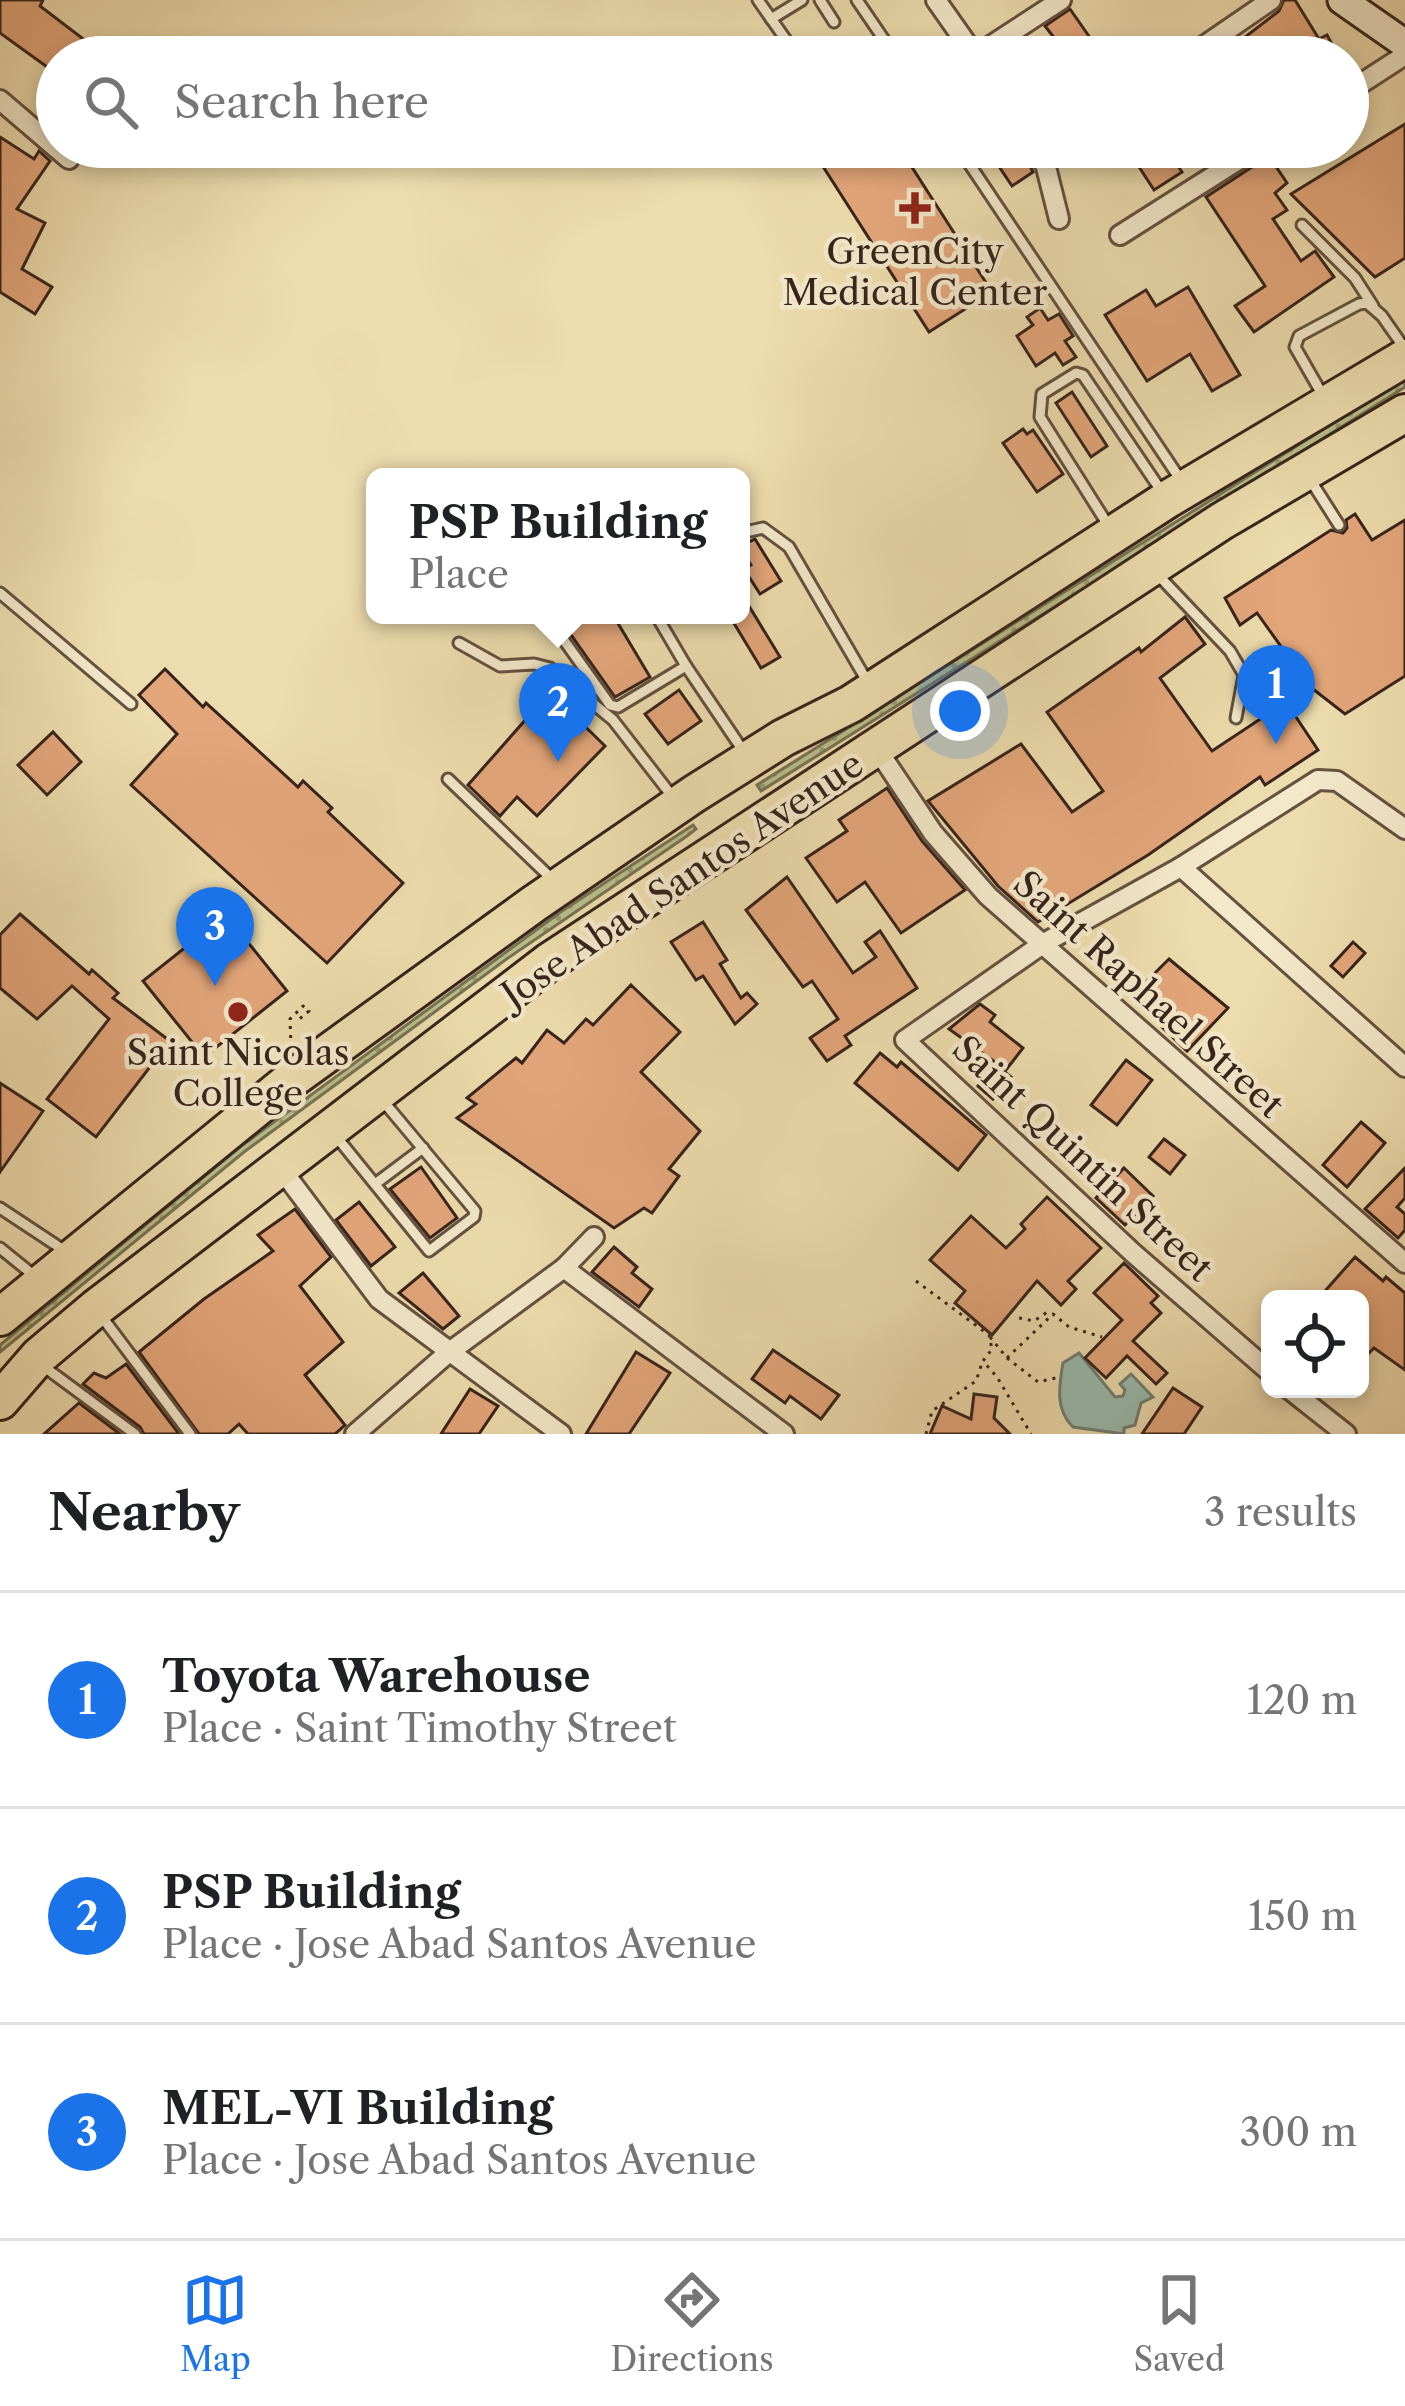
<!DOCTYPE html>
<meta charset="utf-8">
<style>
body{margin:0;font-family:"Libre Caslon Text",serif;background:#f2f2f2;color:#202124}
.controls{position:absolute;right:36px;bottom:36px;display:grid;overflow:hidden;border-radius:18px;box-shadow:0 6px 18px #0003}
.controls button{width:108px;height:108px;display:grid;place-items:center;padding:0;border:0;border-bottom:3px solid #e0e0e0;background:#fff;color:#202124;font:60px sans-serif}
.you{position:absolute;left:960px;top:711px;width:42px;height:42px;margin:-30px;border:9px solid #fff;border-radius:50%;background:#1a73e8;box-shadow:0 0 0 18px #1a73e833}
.badge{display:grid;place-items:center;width:78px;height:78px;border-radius:50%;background:#1a73e8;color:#fff;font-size:39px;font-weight:700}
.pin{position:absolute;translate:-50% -99px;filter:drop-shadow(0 3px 6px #0008)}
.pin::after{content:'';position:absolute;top:63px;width:42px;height:36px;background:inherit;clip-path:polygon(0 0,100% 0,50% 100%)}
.popup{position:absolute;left:366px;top:468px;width:384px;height:156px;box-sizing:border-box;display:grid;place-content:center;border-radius:18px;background:#fff;filter:drop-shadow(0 3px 9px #0005);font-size:39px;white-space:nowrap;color:#757577}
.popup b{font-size:45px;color:#202124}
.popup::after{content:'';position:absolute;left:50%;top:100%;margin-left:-24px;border:24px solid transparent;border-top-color:#fff}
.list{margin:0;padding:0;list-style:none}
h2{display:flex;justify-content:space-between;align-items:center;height:156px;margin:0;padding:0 48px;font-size:51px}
h2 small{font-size:39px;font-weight:400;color:#757577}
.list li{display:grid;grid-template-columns:78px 1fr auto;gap:36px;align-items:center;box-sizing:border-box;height:216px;padding:0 48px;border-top:3px solid #e0e0e0}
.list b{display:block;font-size:45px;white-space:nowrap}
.list p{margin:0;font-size:39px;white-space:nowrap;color:#757577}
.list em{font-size:39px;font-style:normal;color:#757577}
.icon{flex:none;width:66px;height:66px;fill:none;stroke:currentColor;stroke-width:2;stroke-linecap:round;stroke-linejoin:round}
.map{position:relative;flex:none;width:1405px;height:1434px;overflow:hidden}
.search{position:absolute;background:#fff;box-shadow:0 6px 18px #0003;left:36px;right:36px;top:36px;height:132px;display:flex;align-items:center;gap:30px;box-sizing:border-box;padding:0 42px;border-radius:66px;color:#757577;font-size:45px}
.sheet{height:804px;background:#fff}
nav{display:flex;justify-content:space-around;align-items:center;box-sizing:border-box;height:168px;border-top:3px solid #e0e0e0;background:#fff;font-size:33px;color:#757577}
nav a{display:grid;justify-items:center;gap:6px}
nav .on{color:#1a73e8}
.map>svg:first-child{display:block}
</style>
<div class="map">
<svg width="1405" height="1434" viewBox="0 0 1405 1434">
<defs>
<pattern id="green-dots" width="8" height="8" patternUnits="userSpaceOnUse" patternTransform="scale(3)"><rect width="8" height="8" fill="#b8c08a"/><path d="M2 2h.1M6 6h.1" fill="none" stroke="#969c70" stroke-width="1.8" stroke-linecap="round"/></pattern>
</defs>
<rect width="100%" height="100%" fill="#eddcad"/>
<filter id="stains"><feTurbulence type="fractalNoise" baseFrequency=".00167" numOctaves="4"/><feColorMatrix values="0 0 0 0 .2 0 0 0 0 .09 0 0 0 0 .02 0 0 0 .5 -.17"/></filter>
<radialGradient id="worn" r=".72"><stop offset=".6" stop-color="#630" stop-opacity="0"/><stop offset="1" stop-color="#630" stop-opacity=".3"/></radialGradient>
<g fill="url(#green-dots)" stroke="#777253" stroke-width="3">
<polygon points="1405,378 1405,387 761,791 757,785"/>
<polygon points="693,825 696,829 687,836 508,958 244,1152 0,1352 0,1345 240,1147 562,911"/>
</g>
<path fill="#99bbae" stroke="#717e74" stroke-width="3" d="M 1079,1353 L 1115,1397 L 1123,1396 L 1125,1390 L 1120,1384 L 1131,1374 L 1153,1397 L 1141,1403 L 1135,1425 L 1124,1428 L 1124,1434 L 1073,1427 C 1055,1410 1059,1386 1063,1363 Z"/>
<g fill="#e3a67a" stroke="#36231c" stroke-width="3">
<polygon points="0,0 43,0 40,6 86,41 75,57 57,57 50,69 0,33"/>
<polygon points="1284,0 1295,0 1319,39 1327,35 1339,57 1305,57 1297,43 1273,57 1219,57 1279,11"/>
<polygon points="1070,9 1093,42 1069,57 1045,26"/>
<polygon points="1405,124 1405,258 1375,277 1291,194"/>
<polygon points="0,137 34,159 39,151 50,161 17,209 45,223 22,269 52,287 35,314 0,292"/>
<polygon points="826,147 899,147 992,292 929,332 815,154"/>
<polygon points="986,147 1013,147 1022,161 1026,158 1033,172 1012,186"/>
<polygon points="1139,147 1165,147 1182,172 1154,190 1130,153"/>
<polygon points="1269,156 1287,183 1275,193 1287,210 1273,219 1301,261 1315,251 1334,277 1254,332 1235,306 1265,286 1206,197"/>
<polygon points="1188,287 1240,375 1212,391 1190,354 1147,381 1105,315 1146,290 1156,306"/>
<polygon points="1040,308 1048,320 1059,314 1073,336 1065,341 1076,357 1063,365 1055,353 1036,366 1017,336 1033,325 1027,317"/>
<polygon points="1072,392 1107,446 1091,457 1056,403"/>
<polygon points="1023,429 1027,434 1033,430 1063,474 1037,492 1003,443"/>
<polygon points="1355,514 1372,540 1405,520 1405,676 1345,714 1282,665 1287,655 1257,613 1240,625 1225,598 1331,530 1343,533 1347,528 1346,520"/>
<polygon points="755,539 781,581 760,594 744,569 751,565 741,549 741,546"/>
<polygon points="741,593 780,657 761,668 729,615 741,615"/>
<polygon points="557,615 613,615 650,677 615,697"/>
<polygon points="1185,617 1205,644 1160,678 1212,751 1286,702 1318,750 1265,785 1260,777 1148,855 1038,922 998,886 928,801 1021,744 1072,812 1103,791 1047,712 1139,648 1141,652"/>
<polygon points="165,669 203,707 206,703 298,787 303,781 332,808 328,812 403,883 327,963 131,785 177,734 139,695"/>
<polygon points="679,690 701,721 668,744 645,714"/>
<polygon points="550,692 605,746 537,816 517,797 500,816 468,785"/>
<polygon points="53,732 81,762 47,795 18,765"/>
<polygon points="887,788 922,841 965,890 901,933 865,882 837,902 806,858 847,831 839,820"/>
<polygon points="787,877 853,973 876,957 865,942 880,931 917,988 845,1036 851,1045 827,1061 810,1038 838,1019 812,981 803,987 746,910"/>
<polygon points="20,914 89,974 92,970 118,993 113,998 170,1041 96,1137 47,1099 109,1019 72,986 37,1019 0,988 0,935"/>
<polygon points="226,915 287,991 204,1057 143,981"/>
<polygon points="703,922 727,960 720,964 741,998 747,993 757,1004 735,1024 703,976 696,980 671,942"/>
<polygon points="1353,942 1365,953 1343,977 1331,966"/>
<polygon points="1169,959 1228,1008 1187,1051 1161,1026 1176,1012 1145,983"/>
<polygon points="631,985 680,1032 641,1072 700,1131 669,1169 679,1176 652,1213 644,1208 614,1228 457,1118 476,1104 467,1098 516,1058 522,1063 547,1030 564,1043 586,1019 593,1025"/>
<polygon points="980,1004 995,1015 990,1022 1023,1048 1006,1070 949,1029"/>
<polygon points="880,1053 897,1067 901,1062 986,1135 958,1170 855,1083"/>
<polygon points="1126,1060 1152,1080 1117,1125 1091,1105"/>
<polygon points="995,1064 1011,1077 993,1099 978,1086"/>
<polygon points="0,1083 43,1111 0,1172"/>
<polygon points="1361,1122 1385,1143 1347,1187 1323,1165"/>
<polygon points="1164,1139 1185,1155 1170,1174 1149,1157"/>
<polygon points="421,1167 457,1218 430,1238 390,1189"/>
<polygon points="1124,1168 1153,1196 1125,1225 1096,1198"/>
<polygon points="1405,1168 1405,1198 1397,1207 1405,1214 1405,1230 1398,1238 1365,1209"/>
<polygon points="1047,1197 1101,1248 1068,1281 1076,1289 1061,1305 1037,1281 992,1335 955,1303 965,1291 930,1260 971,1216 1006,1248 1025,1229 1021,1224"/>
<polygon points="359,1202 395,1247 371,1266 336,1220"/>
<polygon points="295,1209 331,1257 300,1286 343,1342 305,1375 345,1425 335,1434 248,1434 239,1424 228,1434 199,1434 139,1352 204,1299 273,1251 258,1235"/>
<polygon points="614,1247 637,1267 632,1273 652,1289 639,1307 592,1272"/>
<polygon points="1355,1257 1383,1281 1386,1277 1405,1293 1405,1370 1374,1348 1369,1353 1360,1345 1360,1299 1318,1299"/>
<polygon points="1124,1263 1158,1296 1151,1303 1161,1313 1133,1341 1167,1373 1156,1384 1127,1356 1106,1378 1085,1358 1122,1320 1094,1293"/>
<polygon points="423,1273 459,1316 443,1329 399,1293"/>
<polygon points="773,1350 839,1395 821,1419 790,1396 785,1403 752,1379"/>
<polygon points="636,1352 670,1373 629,1434 586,1434"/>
<polygon points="126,1364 179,1434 144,1434 140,1427 83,1384 94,1373 106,1378"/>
<polygon points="1173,1388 1202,1407 1184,1434 1142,1434"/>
<polygon points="470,1389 498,1406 479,1434 441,1434"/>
<polygon points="974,1394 997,1397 994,1418 1010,1434 930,1434 942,1406 971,1419"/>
<polygon points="79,1403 120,1434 44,1434"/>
</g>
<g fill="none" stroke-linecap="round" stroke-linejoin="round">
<g stroke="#645140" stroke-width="15">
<g id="lane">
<polyline points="758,0 798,57"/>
<polyline points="820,0 834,22"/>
<polyline points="857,0 891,50"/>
<polyline points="771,19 802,0"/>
<polyline points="874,57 891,50 896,57"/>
<polyline points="958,147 1182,482"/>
<polyline points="1302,225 1355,278 1373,306"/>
<polyline points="1322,394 1295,347 1299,336 1359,304 1367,303 1382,316 1405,349"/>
<polyline points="1311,481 1339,525"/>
<polyline points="1108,525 1040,417 1042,394 1076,373 1083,375 1164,495"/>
<polyline points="741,533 763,528 789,547 867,681"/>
<polyline points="1159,576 1230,651 1244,675 1236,718"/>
<polyline points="0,593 131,704"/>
<polyline points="546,615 610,705 618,707 686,666"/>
<polyline points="656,615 686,666 746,755"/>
<polyline points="459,643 500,666 534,664 550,668 613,720 672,796"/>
<polyline points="448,779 552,879"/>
<polyline points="335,1135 429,1251 474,1217 475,1211 383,1101"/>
<polyline points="375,1184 423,1148"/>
<polyline points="0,1208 68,1253"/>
<polyline points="0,1248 37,1278"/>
<polyline points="102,1317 190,1434"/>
<polyline points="43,1366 135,1434"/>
</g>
</g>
<g stroke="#645140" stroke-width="24">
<g id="street">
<polyline points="936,0 976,57"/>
<polyline points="975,56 1061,0"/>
<polyline points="1188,57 1271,0"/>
<polyline points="1348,92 1405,55"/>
<polyline points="0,100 69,159"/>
<polyline points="1036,147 1046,167 1059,219"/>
<polyline points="1120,235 1259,147"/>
<polyline points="877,749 933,833 988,896 1405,1263"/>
<polyline points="1181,867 1405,1067"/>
<polyline points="279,1166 379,1299 561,1434"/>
<polyline points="564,1268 784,1434"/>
<polyline points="1270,1372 1133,1253 905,1040 1044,943 1181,867 1318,780 1337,781 1405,829"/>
<polyline points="1289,1389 1346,1434"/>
<polyline points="355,1434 448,1353 564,1268 594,1237"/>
</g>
</g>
<g stroke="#36231c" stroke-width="33">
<polyline id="secondary" points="1342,0 1405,44"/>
</g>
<g stroke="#36231c" stroke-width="42">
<g id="highway">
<polyline points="0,1317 292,1079 535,903 694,794 783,738 851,704 1168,499 1405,358"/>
<polyline points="0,1401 39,1356 96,1308 550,961 1222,521 1405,413"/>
</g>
</g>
<g stroke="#36231c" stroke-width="3" stroke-dasharray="3 6" stroke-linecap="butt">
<polyline points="291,1047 290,1019 303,1006 309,1011 297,1021"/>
<polyline points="916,1281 989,1335 992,1349 983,1361 997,1377 1031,1434"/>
<polyline points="1019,1318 1034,1321 1049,1311"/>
<polyline points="990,1337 1007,1358 1038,1382 1060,1377"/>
<polyline points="1007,1358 1053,1314 1069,1327 1102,1337"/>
<polyline points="926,1434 932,1411 976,1381 982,1363"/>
</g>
<use href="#lane" stroke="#f3e8ca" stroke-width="9"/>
<use href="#street" stroke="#f3e8ca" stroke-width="18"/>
<use href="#secondary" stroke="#f3e8ca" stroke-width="27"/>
<use href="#highway" stroke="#eddcad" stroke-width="36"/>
</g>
<g fill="#8f2418" stroke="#f3e8ca" stroke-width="4.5">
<path d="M909 190h12v12h12v12h-12v12h-12v-12h-12v-12h12z"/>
<circle cx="238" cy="1012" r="12"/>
</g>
<g text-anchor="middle" stroke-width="9" stroke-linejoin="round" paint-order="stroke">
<g font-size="36" fill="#36231c" stroke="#f3e8ca">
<text x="915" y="264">GreenCity<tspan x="915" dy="41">Medical Center</tspan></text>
<text x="238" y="1065">Saint Nicolas<tspan x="238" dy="41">College</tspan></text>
</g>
<g font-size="36" fill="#36231c" stroke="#f3e8ca">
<text transform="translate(682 879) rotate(-34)" y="13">Jose Abad Santos Avenue</text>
<text transform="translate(1149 994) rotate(42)" y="13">Saint Raphael Street</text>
<text transform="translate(1083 1158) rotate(43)" y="13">Saint Quintin Street</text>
</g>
</g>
<rect width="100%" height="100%" filter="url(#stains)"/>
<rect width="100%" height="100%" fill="url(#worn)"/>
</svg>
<div class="controls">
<button><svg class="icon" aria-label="locate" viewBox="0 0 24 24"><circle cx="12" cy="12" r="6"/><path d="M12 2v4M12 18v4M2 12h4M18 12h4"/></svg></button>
</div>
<div class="you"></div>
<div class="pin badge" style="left:1276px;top:744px">1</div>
<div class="pin badge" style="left:558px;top:762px">2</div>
<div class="popup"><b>PSP Building</b>Place</div>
<div class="pin badge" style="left:215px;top:986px">3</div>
<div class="search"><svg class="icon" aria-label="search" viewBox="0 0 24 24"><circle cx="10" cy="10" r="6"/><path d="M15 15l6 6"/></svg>Search here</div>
</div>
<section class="sheet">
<h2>Nearby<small>3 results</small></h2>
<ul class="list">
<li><span class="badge">1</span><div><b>Toyota Warehouse</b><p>Place · Saint Timothy Street</p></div><em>120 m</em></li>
<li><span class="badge">2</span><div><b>PSP Building</b><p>Place · Jose Abad Santos Avenue</p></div><em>150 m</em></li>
<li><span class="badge">3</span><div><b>MEL-VI Building</b><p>Place · Jose Abad Santos Avenue</p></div><em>300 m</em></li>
</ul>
</section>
<nav>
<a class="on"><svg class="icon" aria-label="map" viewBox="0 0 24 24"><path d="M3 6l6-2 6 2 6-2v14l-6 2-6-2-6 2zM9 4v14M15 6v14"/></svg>Map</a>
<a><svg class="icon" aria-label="directions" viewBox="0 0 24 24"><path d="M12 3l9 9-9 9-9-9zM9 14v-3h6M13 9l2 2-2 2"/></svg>Directions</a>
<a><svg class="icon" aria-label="saved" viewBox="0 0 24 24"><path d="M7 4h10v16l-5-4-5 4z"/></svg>Saved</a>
</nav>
